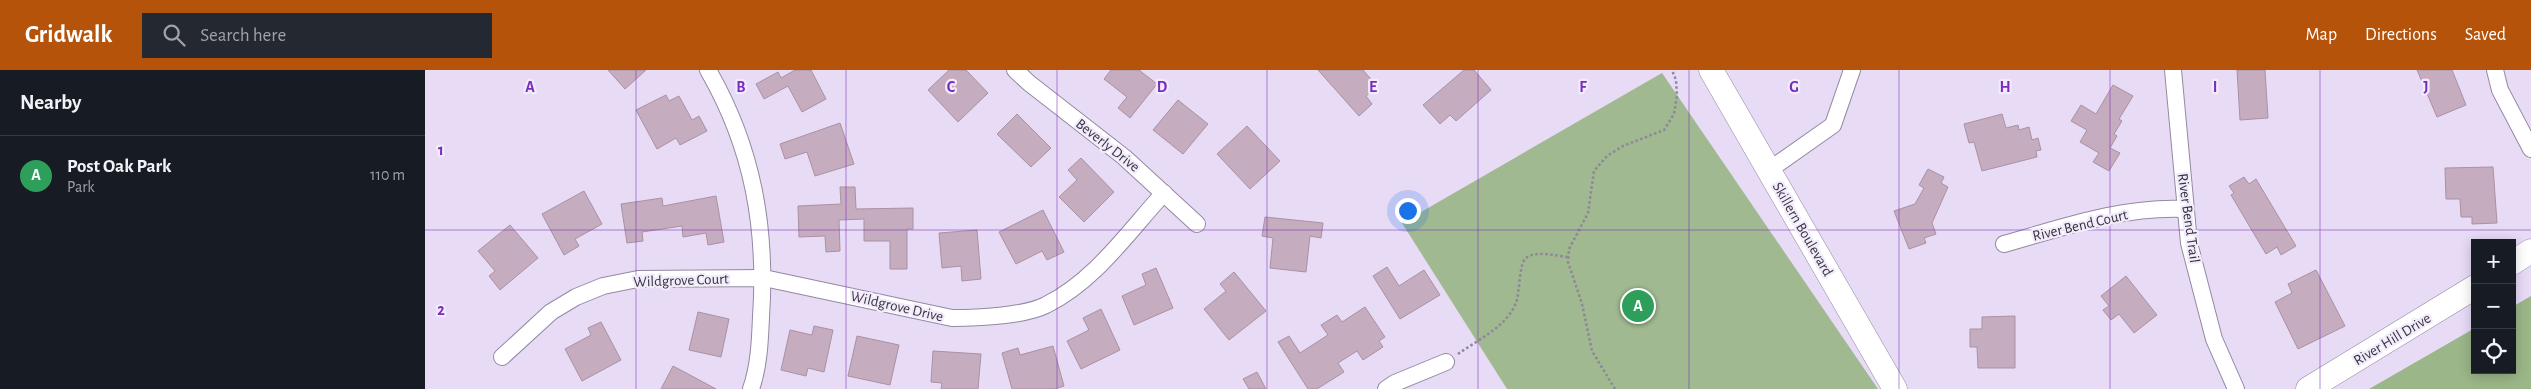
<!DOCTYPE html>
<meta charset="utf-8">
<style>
body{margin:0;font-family:"Alegreya Sans",sans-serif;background:#242831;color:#f1f3f6}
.controls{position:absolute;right:15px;bottom:15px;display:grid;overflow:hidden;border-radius:0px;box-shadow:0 2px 12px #0003}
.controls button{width:45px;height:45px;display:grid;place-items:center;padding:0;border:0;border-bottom:1px solid #363941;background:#171b24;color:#f1f3f6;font:25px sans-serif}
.you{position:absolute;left:982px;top:140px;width:18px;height:18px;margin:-12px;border:4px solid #fff;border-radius:50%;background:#1a73e8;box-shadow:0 0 0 8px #1a73e833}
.badge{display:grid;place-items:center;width:32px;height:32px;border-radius:50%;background:#b45309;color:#fff;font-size:16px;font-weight:700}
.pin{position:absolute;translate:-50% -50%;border:2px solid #fff;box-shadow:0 1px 5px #0006}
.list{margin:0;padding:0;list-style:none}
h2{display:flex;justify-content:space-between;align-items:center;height:65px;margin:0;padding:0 20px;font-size:21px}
h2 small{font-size:16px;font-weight:400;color:#9ea1a6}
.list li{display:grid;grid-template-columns:32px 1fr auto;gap:15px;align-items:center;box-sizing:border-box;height:80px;padding:0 20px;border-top:1px solid #363941}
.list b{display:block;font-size:19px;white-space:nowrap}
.list p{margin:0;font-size:16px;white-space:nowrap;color:#9ea1a6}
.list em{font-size:16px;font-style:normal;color:#9ea1a6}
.icon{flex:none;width:28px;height:28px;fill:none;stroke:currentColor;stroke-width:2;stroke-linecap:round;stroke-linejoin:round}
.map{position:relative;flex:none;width:2106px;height:319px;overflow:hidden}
header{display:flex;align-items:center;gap:30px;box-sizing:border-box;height:70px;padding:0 25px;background:#b45309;color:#fff}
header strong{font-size:24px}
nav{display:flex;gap:28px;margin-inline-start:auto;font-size:18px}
.search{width:350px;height:45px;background:#242831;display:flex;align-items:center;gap:12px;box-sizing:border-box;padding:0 18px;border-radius:0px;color:#9ea1a6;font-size:19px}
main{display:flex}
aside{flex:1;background:#171b24}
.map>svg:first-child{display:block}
</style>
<header>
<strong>Gridwalk</strong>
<div class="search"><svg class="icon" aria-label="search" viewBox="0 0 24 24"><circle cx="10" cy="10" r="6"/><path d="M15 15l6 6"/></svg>Search here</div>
<nav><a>Map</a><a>Directions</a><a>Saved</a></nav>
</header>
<main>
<aside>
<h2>Nearby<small></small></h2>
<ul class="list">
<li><span class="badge" style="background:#2e9e5b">A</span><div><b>Post Oak Park</b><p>Park</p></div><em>110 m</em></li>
</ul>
</aside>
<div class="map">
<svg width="2106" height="319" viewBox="0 0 2106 319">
<rect width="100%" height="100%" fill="#e7dbf6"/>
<polygon fill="#a0b990" points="1237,3 1453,319 1082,319 977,153"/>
<polygon fill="#9bb688" points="2106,226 2106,319 1944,319 2050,258 2050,300 2087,300 2087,237"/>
<g fill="#c5acbf" stroke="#aa91a4">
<polygon points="183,0 221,0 200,19"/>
<polygon points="370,0 386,0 401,29 377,42 363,16 339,29 331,14 353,2 356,8"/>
<polygon points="524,0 541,0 563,23 533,52 503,20"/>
<polygon points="686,0 714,0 732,14 705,48 693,38 702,27 679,9"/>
<polygon points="893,0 938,0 952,16 941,26 947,34 934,46"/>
<polygon points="1039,0 1049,0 1066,20 1031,51 1025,45 1015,54 998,35"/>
<polygon points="1812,0 1840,0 1843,48 1815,50"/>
<polygon points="1992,0 2027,0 2041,35 2012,47"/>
<polygon points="1688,15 1708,26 1694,49 1697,51 1689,64 1692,66 1685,78 1695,83 1684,101 1668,92 1674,83 1655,72 1662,60 1646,51 1656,35 1671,44"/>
<polygon points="241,25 244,31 254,26 267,50 274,46 282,61 255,75 251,68 232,79 211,40"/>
<polygon points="753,30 783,54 758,84 728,60"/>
<polygon points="592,44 626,78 606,97 572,64"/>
<polygon points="1577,44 1581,58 1593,55 1594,60 1604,57 1607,70 1613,68 1616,80 1611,81 1612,87 1557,101 1549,72 1544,73 1539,54"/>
<polygon points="415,53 429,94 390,106 382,82 360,89 355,74"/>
<polygon points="822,56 855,91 825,119 792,84"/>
<polygon points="656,88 689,122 659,152 634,127 652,110 643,100"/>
<polygon points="2068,97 2072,153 2047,154 2047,147 2036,147 2035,129 2021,129 2020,98"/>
<polygon points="1503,99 1519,107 1516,113 1523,117 1507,153 1511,164 1499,168 1501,173 1484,179 1469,141 1490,134 1499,118 1494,115"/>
<polygon points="1819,107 1824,114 1831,109 1871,176 1856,185 1852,177 1841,184 1806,125 1809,123 1804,116"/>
<polygon points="415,117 430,117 431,139 488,138 488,159 482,159 482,199 465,199 465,171 439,171 439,149 414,150 415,181 401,182 400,166 374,167 373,136 416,134"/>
<polygon points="159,121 177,154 150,169 154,176 139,185 117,144"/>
<polygon points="291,126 299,172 283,175 281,163 258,167 257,156 217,162 218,171 202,173 196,134 237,128 238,136"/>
<polygon points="618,140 639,182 622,190 617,181 591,194 574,162"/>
<polygon points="840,147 898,153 896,168 885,166 881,202 845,198 848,168 837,166"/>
<polygon points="85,155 113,188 75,220 64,206 70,201 53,181"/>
<polygon points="552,160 556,209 537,211 536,196 517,198 514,163"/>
<polygon points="962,197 974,216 999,200 1015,225 975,249 948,206"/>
<polygon points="731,198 748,238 709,255 697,226 721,215 717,204"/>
<polygon points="1891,200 1920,256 1873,279 1850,232 1867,223 1863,214"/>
<polygon points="809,202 841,241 804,270 779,239 801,221 795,214"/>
<polygon points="1701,206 1732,245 1709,263 1694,244 1686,250 1678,240 1684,236 1676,226"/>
<polygon points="940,237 960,267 954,271 958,277 938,290 932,281 913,293 919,302 892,319 883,319 853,272 864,266 875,283 903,265 896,255 912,245 917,252"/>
<polygon points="676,239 695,280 656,299 642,271 664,260 658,248"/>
<polygon points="273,242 304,249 296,287 264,280"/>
<polygon points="1590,246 1590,298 1553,298 1552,277 1545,277 1545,259 1557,259 1557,247"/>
<polygon points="176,252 196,290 157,311 140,279 166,265 163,258"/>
<polygon points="389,256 408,260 399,302 383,298 381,306 356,300 365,260 387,265"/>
<polygon points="432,266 474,275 465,315 423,306"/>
<polygon points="628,276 639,316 629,319 587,319 577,283 593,278 595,285"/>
<polygon points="508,281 556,284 553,319 516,319 517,313 506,312"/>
<polygon points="248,296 265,305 291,319 236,319"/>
<polygon points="832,302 841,319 824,319 818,309"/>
</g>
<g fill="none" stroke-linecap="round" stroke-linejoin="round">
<g stroke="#9489a2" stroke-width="18">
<g id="street">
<path d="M 283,0 C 328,78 342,158 336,247 C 335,271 334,296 326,319"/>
<polyline points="590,0 604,13 699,87 772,154"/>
<polyline points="1748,0 1764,173 1789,269 1811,319"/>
<polyline points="2070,0 2075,20 2106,79"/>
<polyline points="1344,100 1408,55 1427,0"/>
<path d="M 1579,174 C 1639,157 1698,136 1760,139"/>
<path d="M 77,287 L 126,242 L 151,227 L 178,216 L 213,209 L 339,208 L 527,248 C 551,248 600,246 621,235 C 670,211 703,162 739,123"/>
<polyline points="961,319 970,313 1021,292"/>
</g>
</g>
<g stroke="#9489a2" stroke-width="25">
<g id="secondary">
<polyline points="1286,0 1470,319"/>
<polyline points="2087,193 2106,181"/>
<polyline points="1883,319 2050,217"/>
</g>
</g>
<g stroke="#8e8699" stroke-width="2.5" stroke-dasharray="2.5 2.5" stroke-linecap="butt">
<path d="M 1033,284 C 1054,269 1081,257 1091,233 C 1095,222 1094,193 1101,188 C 1112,180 1131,186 1143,187"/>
<polyline points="1190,319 1167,281 1157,234 1143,192 1144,179 1163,143 1169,101 1182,86 1198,76 1239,60 1249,44 1252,26 1251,10 1247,0"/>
</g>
<use href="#street" stroke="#fff" stroke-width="16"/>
<use href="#secondary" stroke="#fff" stroke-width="24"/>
</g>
<path fill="none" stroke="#7b2cbf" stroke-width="1" stroke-opacity="0.55" d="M 211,0 L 211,319M 421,0 L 421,319M 632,0 L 632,319M 842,0 L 842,319M 1053,0 L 1053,319M 1264,0 L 1264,319M 1474,0 L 1474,319M 1685,0 L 1685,319M 1895,0 L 1895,319M 0,160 L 2106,160"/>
<g text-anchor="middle" stroke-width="4.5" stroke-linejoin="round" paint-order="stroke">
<g font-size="15" fill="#37323d" stroke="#f2ebfb">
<text transform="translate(683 75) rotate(38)" y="5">Beverly Drive</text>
<text transform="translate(1764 148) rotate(82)" y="5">River Bend Trail</text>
<text transform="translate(1655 155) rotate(-13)" y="5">River Bend Court</text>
<text transform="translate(1378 159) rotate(60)" y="5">Skillern Boulevard</text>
<text transform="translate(256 210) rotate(-2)" y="5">Wildgrove Court</text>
<text transform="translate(472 236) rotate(13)" y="5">Wildgrove Drive</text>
<text transform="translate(1967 269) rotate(-31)" y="5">River Hill Drive</text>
</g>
</g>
<g font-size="16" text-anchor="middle" font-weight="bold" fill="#7b2cbf" stroke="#f2ebfb" stroke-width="4.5" stroke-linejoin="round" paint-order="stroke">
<text x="105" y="22">A</text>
<text x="316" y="22">B</text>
<text x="526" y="22">C</text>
<text x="737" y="22">D</text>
<text x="948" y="22">E</text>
<text x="1158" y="22">F</text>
<text x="1369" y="22">G</text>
<text x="1580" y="22">H</text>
<text x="1790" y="22">I</text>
<text x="2001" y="22">J</text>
<text x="16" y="85">1</text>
<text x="16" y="245">2</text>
</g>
</svg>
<div class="controls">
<button>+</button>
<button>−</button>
<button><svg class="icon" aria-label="locate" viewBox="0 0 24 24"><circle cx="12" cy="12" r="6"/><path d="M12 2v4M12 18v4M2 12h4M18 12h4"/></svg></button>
</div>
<div class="you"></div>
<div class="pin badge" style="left:1213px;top:236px;background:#2e9e5b">A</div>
</div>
</main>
